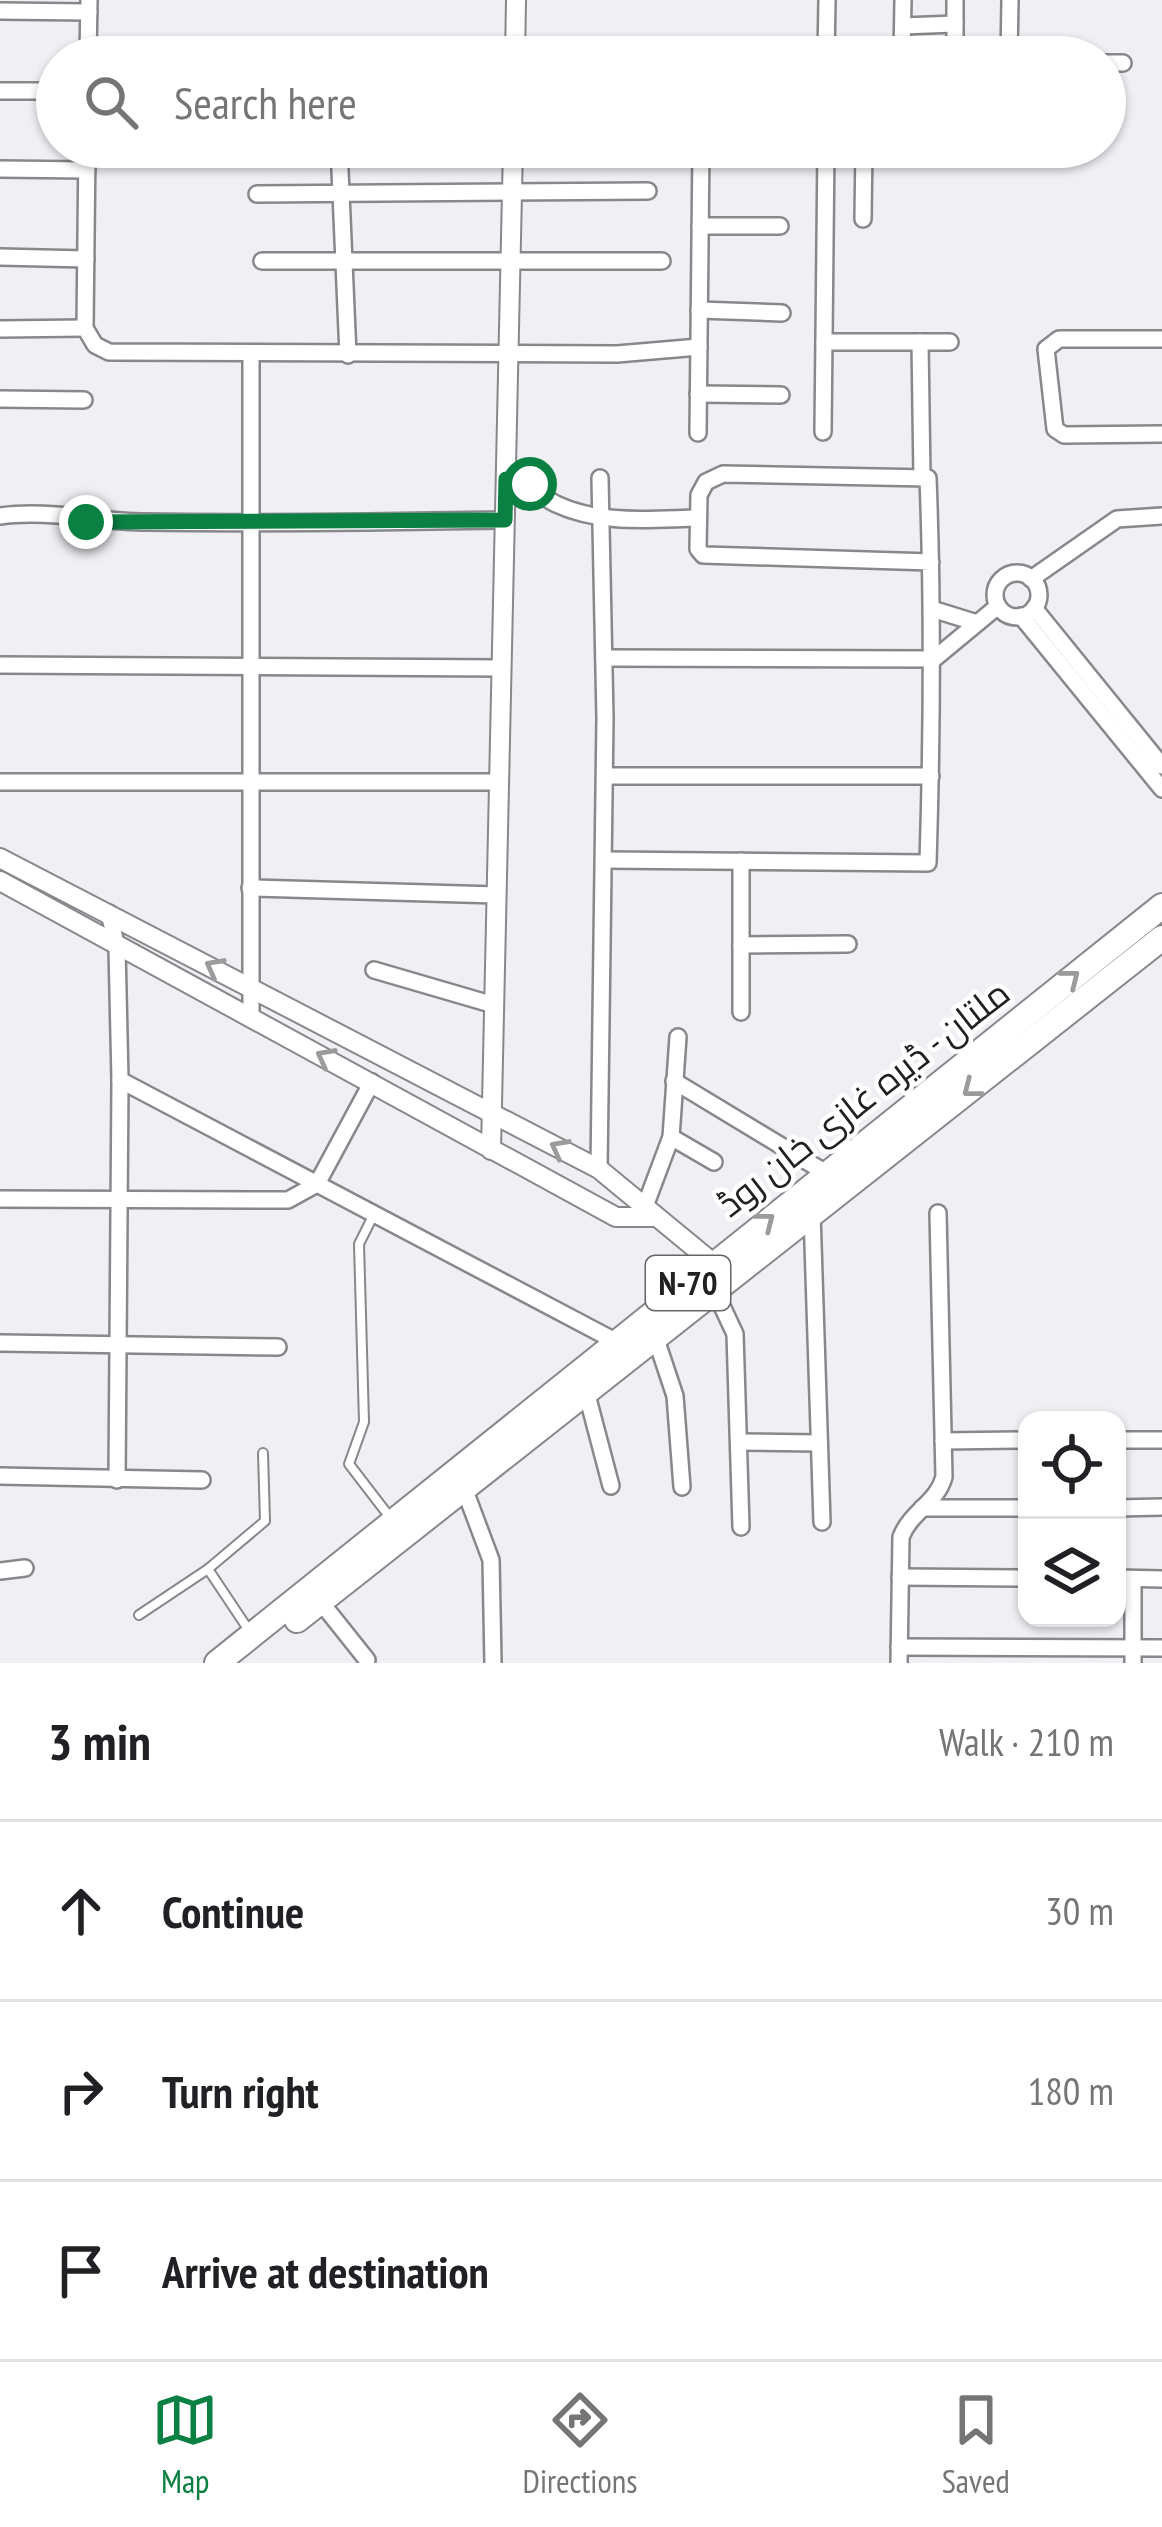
<!DOCTYPE html>
<meta charset="utf-8">
<style>
body{margin:0;font-family:"PT Sans Narrow",Cairo,sans-serif;background:#f2f2f2;color:#202124}
.controls{position:absolute;right:36px;bottom:36px;display:grid;overflow:hidden;border-radius:24px;box-shadow:0 3px 9px #0004}
.controls button{width:108px;height:108px;display:grid;place-items:center;padding:0;border:0;border-bottom:3px solid #e0e0e0;background:#fff;color:#202124;font:60px sans-serif}
.stop{position:absolute;width:36px;height:36px;margin:-27px;border:9px solid #0b8043;border-radius:50%;background:#fff}
.stop.end{background:#0b8043;border-color:#fff;box-shadow:0 3px 12px #0008}
.list{margin:0;padding:0;list-style:none}
h2{display:flex;justify-content:space-between;align-items:center;height:156px;margin:0;padding:0 48px;font-size:51px}
h2 small{font-size:39px;font-weight:400;color:#757577}
.list li{display:grid;grid-template-columns:78px 1fr auto;gap:36px;align-items:center;box-sizing:border-box;height:180px;padding:0 48px;border-top:3px solid #e0e0e0}
.list b{display:block;font-size:45px;white-space:nowrap}
.list em{font-size:39px;font-style:normal;color:#757577}
.icon{flex:none;width:66px;height:66px;fill:none;stroke:currentColor;stroke-width:2;stroke-linecap:round;stroke-linejoin:round}
.map{position:relative;flex:none;width:1162px;height:1663px;overflow:hidden}
.search{position:absolute;background:#fff;box-shadow:0 3px 9px #0004;left:36px;right:36px;top:36px;height:132px;display:flex;align-items:center;gap:30px;box-sizing:border-box;padding:0 42px;border-radius:66px;color:#757577;font-size:45px}
.sheet{height:696px;background:#fff}
nav{display:flex;justify-content:space-around;align-items:center;box-sizing:border-box;height:168px;border-top:3px solid #e0e0e0;background:#fff;font-size:33px;color:#757577}
nav a{display:grid;justify-items:center;gap:6px}
nav .on{color:#0b8043}
.map>svg:first-child{display:block}
</style>
<div class="map">
<svg width="1162" height="1663" viewBox="0 0 1162 1663">
<rect width="100%" height="100%" fill="#efeff4"/>
<g fill="none" stroke-linecap="round" stroke-linejoin="round">
<g stroke="#87888c" stroke-width="12">
<g id="service">
<polyline points="374,1214 359,1244 364,1422 349,1464 392,1520"/>
<polyline points="208,1569 248,1629"/>
<polyline points="139,1615 208,1569 265,1521 263,1453"/>
</g>
</g>
<g stroke="#87888c" stroke-width="20">
<g id="minor">
<polyline points="0,11 89,12"/>
<polyline points="903,26 955,24"/>
<polyline points="239,53 655,46"/>
<polyline points="88,57 89,0"/>
<polyline points="702,57 771,57"/>
<polyline points="826,57 827,0"/>
<polyline points="902,57 903,0"/>
<polyline points="955,57 955,0"/>
<polyline points="1009,57 1010,0"/>
<polyline points="1105,63 1123,63"/>
<polyline points="0,91 57,91"/>
<polyline points="87,147 85,328 95,345 109,352 617,354 699,347"/>
<polyline points="339,147 348,355"/>
<polyline points="0,169 87,170"/>
<polyline points="257,194 648,191"/>
<polyline points="863,219 864,147"/>
<polyline points="700,226 780,226"/>
<polyline points="0,257 86,259"/>
<polyline points="262,261 662,261"/>
<polyline points="699,310 782,313"/>
<polyline points="0,329 85,328"/>
<polyline points="1162,339 1059,339 1046,349 1055,429 1064,435 1162,434"/>
<polyline points="824,342 950,342"/>
<polyline points="920,342 922,478"/>
<polyline points="251,356 251,1017"/>
<polyline points="698,394 781,395"/>
<polyline points="0,399 84,400"/>
<polyline points="823,432 826,147"/>
<polyline points="698,433 701,147"/>
<path d="M 506,479 C 528,483 537,494 556,504 C 601,525 650,519 698,518"/>
<path d="M 0,516 C 47,509 98,522 146,522 C 266,524 385,522 505,520"/>
<circle cx="1017" cy="595" r="22"/>
<polyline points="1031,579 1117,519 1162,516"/>
<polyline points="1034,608 1162,766"/>
<polyline points="932,609 977,623"/>
<polyline points="1021,616 1162,789"/>
<polyline points="604,658 934,659 998,606"/>
<polyline points="0,665 502,668"/>
<polyline points="605,776 931,776"/>
<polyline points="0,782 499,782"/>
<path d="M 605,860 L 928,863 C 932,734 933,607 928,478 L 723,474 L 706,482 L 699,495 L 698,549 L 703,555 L 931,562"/>
<polyline points="741,861 741,1012"/>
<polyline points="250,888 497,895"/>
<polyline points="109,913 117,948 120,1080 117,1480"/>
<polyline points="741,945 848,944"/>
<polyline points="374,970 494,1005"/>
<polyline points="120,1080 615,1341"/>
<polyline points="674,1081 826,1173"/>
<polyline points="671,1137 714,1162"/>
<polyline points="599,1169 605,718 600,478"/>
<polyline points="0,1199 288,1200 317,1184 372,1082"/>
<polyline points="644,1209 671,1137 678,1037"/>
<polyline points="812,1213 822,1522"/>
<polyline points="714,1289 735,1334 741,1527"/>
<polyline points="655,1336 675,1396 682,1487"/>
<polyline points="0,1343 278,1347"/>
<polyline points="586,1391 611,1486"/>
<polyline points="1117,1440 1162,1440"/>
<polyline points="943,1441 1027,1440"/>
<polyline points="739,1442 819,1443"/>
<polyline points="0,1476 202,1480"/>
<polyline points="464,1488 491,1560 493,1663"/>
<polyline points="922,1508 1027,1508"/>
<polyline points="1117,1508 1162,1507"/>
<polyline points="0,1571 25,1568"/>
<polyline points="900,1577 1027,1578"/>
<polyline points="1117,1578 1162,1579"/>
<polyline points="320,1601 367,1660"/>
<polyline points="899,1647 1162,1648"/>
<path d="M 899,1663 L 901,1537 C 911,1511 937,1503 944,1477 L 938,1213"/>
<polyline points="1133,1663 1133,1579"/>
</g>
</g>
<g stroke="#87888c" stroke-width="22">
<g id="tertiary">
<polyline points="515,57 516,0"/>
<polyline points="0,858 599,1169 713,1263"/>
<polyline points="0,881 616,1217 653,1217"/>
<polyline points="491,1150 513,147"/>
</g>
</g>
<g stroke="#87888c" stroke-width="28">
<g id="trunk">
<polyline points="297,1620 1162,938"/>
<polyline points="217,1663 1162,906"/>
</g>
</g>
<use href="#service" stroke="#fff" stroke-width="8"/>
<use href="#minor" stroke="#fff" stroke-width="15"/>
<use href="#tertiary" stroke="#fff" stroke-width="18"/>
<use href="#trunk" stroke="#fff" stroke-width="24"/>
</g>
<defs><path id="oneway-chevron" d="M-2-3.5L2.5 0L-2 3.5" fill="none" stroke-width="1.6" stroke-linecap="round" stroke-linejoin="round" transform="scale(3)"/></defs>
<g stroke="#9b9b9c">
<use href="#oneway-chevron" transform="translate(214 967) rotate(-152)"/>
<use href="#oneway-chevron" transform="translate(1071 978) rotate(-38)"/>
<use href="#oneway-chevron" transform="translate(325 1057) rotate(-152)"/>
<use href="#oneway-chevron" transform="translate(971 1089) rotate(142)"/>
<use href="#oneway-chevron" transform="translate(559 1148) rotate(-152)"/>
<use href="#oneway-chevron" transform="translate(766 1221) rotate(-38)"/>
</g>
<g fill="none" stroke-linecap="round" stroke-linejoin="round">
<polyline stroke="#0b8043" stroke-width="15" points="86,522 505,520 506,479 530,484"/>
</g>
<g text-anchor="middle" stroke-width="9" stroke-linejoin="round" paint-order="stroke">
<rect fill="#fff" stroke="#646465" stroke-width="3" x="646" y="1256" width="84" height="54" rx="9"/>
<g font-size="33" font-weight="bold" fill="#212123">
<text x="688" y="1295">N-70</text>
</g>
<g font-size="36" fill="#212123" stroke="#fff">
<text transform="translate(863 1098) rotate(-38)" y="13">ملتان - ڈیرہ غازی خان روڈ</text>
</g>
</g>
</svg>
<div class="controls">
<button><svg class="icon" aria-label="locate" viewBox="0 0 24 24"><circle cx="12" cy="12" r="6"/><path d="M12 2v4M12 18v4M2 12h4M18 12h4"/></svg></button>
<button><svg class="icon" aria-label="layers" viewBox="0 0 24 24"><path d="M12 4l9 5-9 5-9-5zM3 14l9 5 9-5"/></svg></button>
</div>
<div class="stop" style="left:530px;top:484px"></div>
<div class="stop end" style="left:86px;top:522px"></div>
<div class="search"><svg class="icon" aria-label="search" viewBox="0 0 24 24"><circle cx="10" cy="10" r="6"/><path d="M15 15l6 6"/></svg>Search here</div>
</div>
<section class="sheet">
<h2>3 min<small>Walk · 210 m</small></h2>
<ul class="list">
<li><svg class="icon" aria-label="ahead" viewBox="0 0 24 24"><path d="M12 20V5M6 11l6-6 6 6"/></svg><div><b>Continue</b></div><em>30 m</em></li>
<li><svg class="icon" aria-label="right" viewBox="0 0 24 24"><path d="M7 20v-9h11M14 6l5 5-5 5"/></svg><div><b>Turn right</b></div><em>180 m</em></li>
<li><svg class="icon" aria-label="arrive" viewBox="0 0 24 24"><path d="M6 21V4h12l-3 4 3 4H6"/></svg><div><b>Arrive at destination</b></div></li>
</ul>
</section>
<nav>
<a class="on"><svg class="icon" aria-label="map" viewBox="0 0 24 24"><path d="M3 6l6-2 6 2 6-2v14l-6 2-6-2-6 2zM9 4v14M15 6v14"/></svg>Map</a>
<a><svg class="icon" aria-label="directions" viewBox="0 0 24 24"><path d="M12 3l9 9-9 9-9-9zM9 14v-3h6M13 9l2 2-2 2"/></svg>Directions</a>
<a><svg class="icon" aria-label="saved" viewBox="0 0 24 24"><path d="M7 4h10v16l-5-4-5 4z"/></svg>Saved</a>
</nav>
